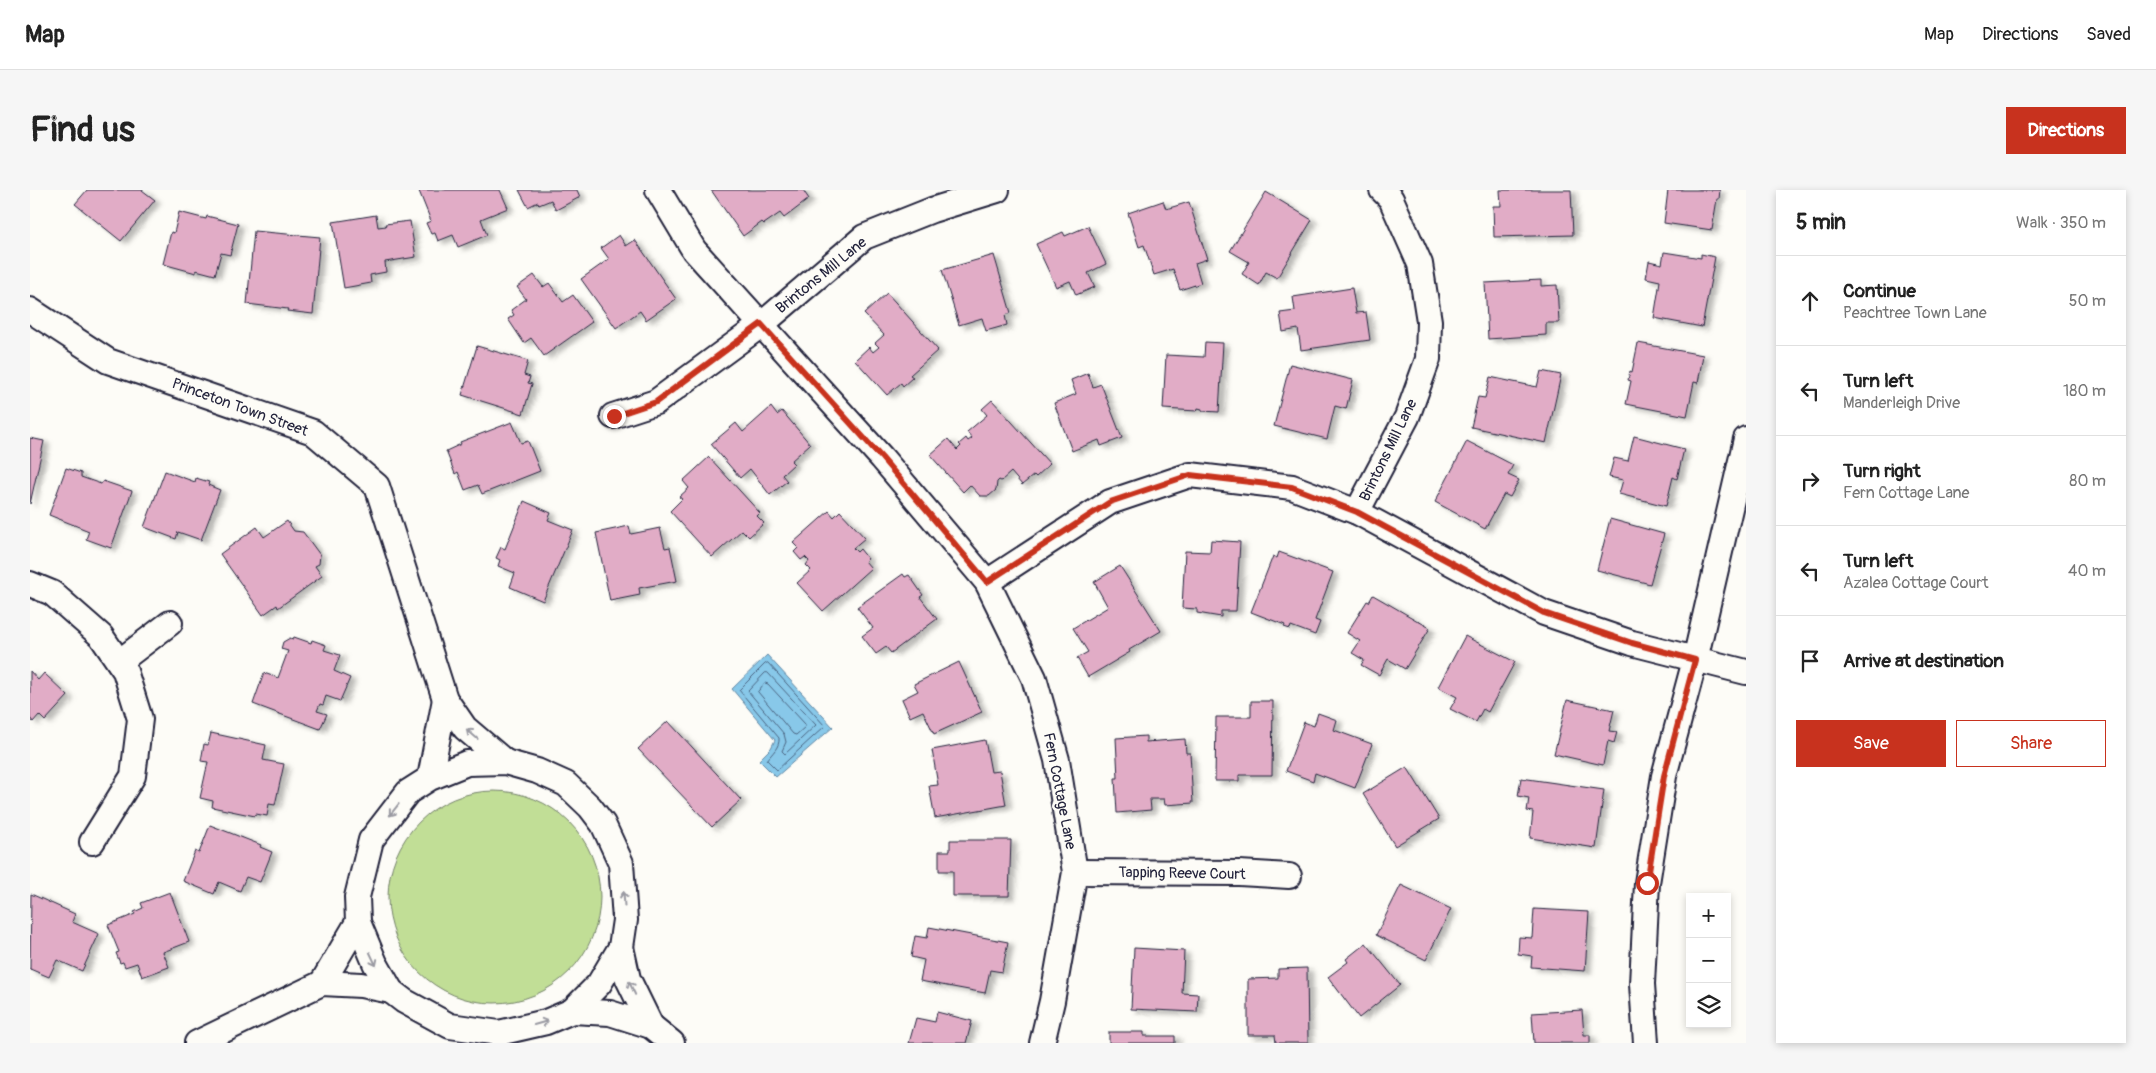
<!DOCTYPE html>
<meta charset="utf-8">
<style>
body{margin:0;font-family:Pangolin,sans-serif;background:#f6f6f6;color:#222}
.controls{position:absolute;right:15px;bottom:15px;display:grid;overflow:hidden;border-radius:0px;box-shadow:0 2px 8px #0003}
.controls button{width:45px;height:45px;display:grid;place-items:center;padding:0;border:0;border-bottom:1px solid #e0e0e0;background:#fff;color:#222;font:25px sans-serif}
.stop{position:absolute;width:15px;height:15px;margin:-11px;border:4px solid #c8321e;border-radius:50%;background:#fff}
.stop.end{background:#c8321e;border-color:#fff;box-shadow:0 1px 5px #0008}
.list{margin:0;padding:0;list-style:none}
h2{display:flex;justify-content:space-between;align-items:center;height:65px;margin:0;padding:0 20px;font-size:21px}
h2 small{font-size:16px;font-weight:400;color:#767676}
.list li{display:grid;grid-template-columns:32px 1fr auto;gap:15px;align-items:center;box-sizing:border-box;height:90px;padding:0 20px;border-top:1px solid #e0e0e0}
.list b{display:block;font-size:19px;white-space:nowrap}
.list p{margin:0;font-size:16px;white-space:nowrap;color:#767676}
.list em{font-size:16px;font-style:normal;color:#767676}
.actions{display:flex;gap:10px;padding:15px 20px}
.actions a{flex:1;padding:11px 0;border:1px solid #c8321e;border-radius:0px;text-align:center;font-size:18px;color:#c8321e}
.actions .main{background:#c8321e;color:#fff}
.icon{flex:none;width:28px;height:28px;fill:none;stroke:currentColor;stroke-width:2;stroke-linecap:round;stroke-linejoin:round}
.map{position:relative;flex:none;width:1716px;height:853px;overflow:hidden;border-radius:0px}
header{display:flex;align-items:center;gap:30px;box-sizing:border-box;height:70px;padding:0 25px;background:#fff;border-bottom:1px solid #e0e0e0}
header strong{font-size:24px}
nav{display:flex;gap:28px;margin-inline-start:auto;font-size:18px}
.intro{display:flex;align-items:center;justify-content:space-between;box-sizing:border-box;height:120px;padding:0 30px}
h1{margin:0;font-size:35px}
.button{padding:12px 22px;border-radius:0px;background:#c8321e;color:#fff;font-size:18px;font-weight:700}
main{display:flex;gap:30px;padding:0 30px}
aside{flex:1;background:#fff;border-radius:0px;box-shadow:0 2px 8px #0003}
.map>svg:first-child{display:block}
</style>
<header>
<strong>Map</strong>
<nav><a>Map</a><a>Directions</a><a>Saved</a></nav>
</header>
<div class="intro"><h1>Find us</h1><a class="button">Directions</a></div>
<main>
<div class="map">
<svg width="1716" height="853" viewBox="0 0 1716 853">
<defs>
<filter id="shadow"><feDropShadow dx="5.5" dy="3" stdDeviation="2.5" flood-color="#0004"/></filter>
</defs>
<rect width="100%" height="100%" fill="#fdfcf7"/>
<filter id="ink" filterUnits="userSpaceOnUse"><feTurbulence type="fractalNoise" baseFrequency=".02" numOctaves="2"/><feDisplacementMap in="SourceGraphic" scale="10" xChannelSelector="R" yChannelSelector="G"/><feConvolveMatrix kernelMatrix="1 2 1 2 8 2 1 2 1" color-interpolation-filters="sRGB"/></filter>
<g filter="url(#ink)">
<circle fill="#c1de96" stroke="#728068" cx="464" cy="707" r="106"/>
<polygon fill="#88c8e9" stroke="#5f86a3" points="737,465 803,537 746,587 729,570 741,558 745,550 702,499"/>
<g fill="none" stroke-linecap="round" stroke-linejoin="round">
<g stroke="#4b6481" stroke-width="1">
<path d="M 738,473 L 795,536 L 747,580 L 737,570 C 742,563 750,557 749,548 L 709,500 L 735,474 Z"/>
<polygon points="738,483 786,535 755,564 752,561 756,552 754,544 718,501 735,483"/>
<polygon points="735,493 738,494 775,534 775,537 766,545 763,544 728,502"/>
</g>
</g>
<g fill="#e1acc6" stroke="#22223b" filter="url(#shadow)">
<polygon points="57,0 112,0 125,10 91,51 45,14"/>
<polygon points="392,0 470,0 478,18 451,29 457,45 428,57 423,45 408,51 405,43 401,44 396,33 401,31 389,1"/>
<polygon points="489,0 547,0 550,7 526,20 521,10 509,15 508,12 498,17"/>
<polygon points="681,0 773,0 779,9 754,28 750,23 734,34 732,32 713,46"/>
<polygon points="1470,0 1541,0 1543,45 1464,47 1463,16 1471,16"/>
<polygon points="1638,0 1690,0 1689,9 1687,9 1682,40 1634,33"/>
<polygon points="1236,2 1282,30 1247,88 1236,82 1229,95 1212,84 1219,72 1200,61"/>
<polygon points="1133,11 1136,19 1159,12 1177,69 1165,73 1171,93 1150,100 1143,79 1124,85 1114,55 1109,57 1098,23"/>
<polygon points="149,22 176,29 177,26 208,34 200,65 191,63 185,85 166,80 166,83 133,74 141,42 144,43"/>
<polygon points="346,25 348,37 356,36 355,34 380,31 386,67 355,72 356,82 340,85 341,93 314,98 303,32"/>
<polygon points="1058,36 1076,74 1058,83 1065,97 1046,105 1040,91 1026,97 1006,54 1033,42 1035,46"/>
<polygon points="224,41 290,47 283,124 257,121 258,119 217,114"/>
<polygon points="589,45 596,56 605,50 646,109 616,130 610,121 586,138 551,89 579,69 571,58"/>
<polygon points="1634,62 1671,68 1671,64 1685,67 1672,137 1624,128 1630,91 1616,88 1619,71 1632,74"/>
<polygon points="964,65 981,123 975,125 977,135 956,141 952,128 929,135 912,80"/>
<polygon points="504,85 513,97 519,93 533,112 543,105 562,132 514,166 501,148 494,153 478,129 484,125 481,120 496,109 487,97"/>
<polygon points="1511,90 1511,96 1527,95 1529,133 1516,133 1516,145 1458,149 1455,93"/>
<polygon points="1322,98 1326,123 1336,122 1340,150 1271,160 1268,139 1253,142 1250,123 1265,121 1263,107"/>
<polygon points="857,103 908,160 880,185 883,187 873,196 871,193 857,205 825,170 839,157 843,162 849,157 845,153 854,145 834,124"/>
<polygon points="1175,152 1193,153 1189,222 1172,221 1172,219 1168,218 1167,221 1133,219 1136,165 1174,167"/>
<polygon points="1608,153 1673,165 1668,193 1664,192 1657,226 1596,214 1601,191 1598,190 1600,181 1602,182"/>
<polygon points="447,156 498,171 494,185 500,187 498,193 502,194 493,224 432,205"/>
<polygon points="1260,174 1323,190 1316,219 1305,216 1297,249 1244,236"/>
<polygon points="1511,181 1531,185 1516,253 1441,237 1448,207 1455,208 1460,187 1507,197"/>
<polygon points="1058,183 1063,197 1071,194 1092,248 1071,256 1069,250 1042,261 1024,213 1046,204 1041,190"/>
<polygon points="962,210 1020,274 1006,287 1004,285 992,295 981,282 971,291 969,290 967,292 966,300 959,306 950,306 940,295 933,302 900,265 918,249 927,260 931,256 929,254 936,248 938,251 942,248 937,242 957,225 952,219"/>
<polygon points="741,217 747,225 752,221 780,254 761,271 764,274 752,285 757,291 740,305 720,279 710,288 681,254 706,233 713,242"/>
<polygon points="482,232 491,253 498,251 510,281 452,304 448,295 435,300 428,282 425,284 416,261 431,254 430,252"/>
<polygon points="1604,246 1654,259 1647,289 1643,287 1636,316 1589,304 1593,290 1579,287 1584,268 1598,271"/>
<polygon points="0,248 14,251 0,314"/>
<polygon points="1437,251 1483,275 1478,285 1489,290 1480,307 1474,304 1455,339 1405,312"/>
<polygon points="679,267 730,323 727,326 734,333 719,347 712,340 682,367 640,321 652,309 649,307 659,298 653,291"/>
<polygon points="36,278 51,283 51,287 71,294 73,291 102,301 81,358 56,349 59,341 19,325"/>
<polygon points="135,281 165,292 166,288 179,292 178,295 190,300 171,350 148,342 146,349 114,337"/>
<polygon points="494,311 521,323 518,330 543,340 513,411 480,397 485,383 468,376 470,370 466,368 471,357 475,359"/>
<polygon points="799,321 804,327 810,321 835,348 823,358 827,362 830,359 838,369 835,371 841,378 793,421 767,393 781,380 776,375 779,371 775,367 771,370 764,362 768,358 763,353"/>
<polygon points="1580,329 1634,344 1620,394 1567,380"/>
<polygon points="257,331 264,341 273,342 290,365 289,374 285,376 292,386 248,418 247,415 233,425 190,364 227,337 234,347"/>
<polygon points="599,336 601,344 630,338 635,358 640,357 647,391 609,398 610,405 580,411 566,343"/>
<polygon points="1181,350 1210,352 1206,421 1191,421 1191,427 1167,423 1167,419 1152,418 1155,361 1180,362"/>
<polygon points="1249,362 1303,382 1285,430 1290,432 1285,445 1261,436 1260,439 1254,437 1255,435 1221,422 1243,366 1247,368"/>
<polygon points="1090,376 1131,441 1099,460 1100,462 1058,487 1047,468 1058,462 1043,438 1078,417 1064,392"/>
<polygon points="873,384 875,387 879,385 893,405 890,407 907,429 861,463 856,457 846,464 832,446 843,438 827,417"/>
<polygon points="1343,405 1400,438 1375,479 1358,469 1349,485 1331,475 1334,470 1322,463 1330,451 1317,443 1337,411 1339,412"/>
<polygon points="1435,446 1485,472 1458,522 1453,519 1446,532 1420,519 1427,507 1408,497"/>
<polygon points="264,447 281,453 282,450 296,455 294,460 310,465 304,481 320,488 310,511 296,506 293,515 290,514 287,521 297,524 290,539 223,514 234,483 248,488 258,461 251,459 253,452 260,448 263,449"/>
<polygon points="929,472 952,522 904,544 893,521 880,527 872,509 888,501 884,494"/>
<polygon points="0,481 8,490 14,483 38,506 15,531 9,525 3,532 0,528"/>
<polygon points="1537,510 1584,520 1579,541 1587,542 1584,553 1578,551 1573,575 1524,564"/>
<polygon points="1221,511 1243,511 1242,585 1209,585 1209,591 1185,591 1186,527 1221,527"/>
<polygon points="1288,523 1307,530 1304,540 1342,554 1325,598 1285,583 1283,591 1256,581 1274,532 1284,536"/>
<polygon points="638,531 711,610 682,637 608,559"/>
<polygon points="181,543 236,555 233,570 254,574 245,615 239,614 237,626 226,624 225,626 182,617 183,611 170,608 178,572 171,571 174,554 178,555"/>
<polygon points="1116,546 1116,552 1155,549 1156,563 1160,563 1163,613 1135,615 1134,609 1120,609 1121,620 1087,623 1085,588 1088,588 1086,548"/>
<polygon points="955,550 961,582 970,581 976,615 905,628 899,596 908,595 902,560"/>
<polygon points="1377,577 1409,629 1365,656 1333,604"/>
<polygon points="1491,588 1574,600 1566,658 1500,648 1503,622 1497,621 1499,608 1488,606"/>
<polygon points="180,635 231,655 230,657 242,662 230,692 216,687 210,701 189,692 184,704 153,691 165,661 169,663"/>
<polygon points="920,650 981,650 979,706 923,706 923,681 909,681 909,661 920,661"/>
<polygon points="1371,695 1421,719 1396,770 1346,745"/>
<polygon points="140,702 159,752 133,762 139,777 112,787 107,773 95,777 93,772 90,773 86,763 89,762 78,735 105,724 104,722 113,718 111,713"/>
<polygon points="1,704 45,724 42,732 69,744 52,781 27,770 19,787 0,779"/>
<polygon points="1504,719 1559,722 1555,781 1501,777 1502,766 1488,764 1489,747 1502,748"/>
<polygon points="899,737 978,752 972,782 960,780 955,803 890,791 894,770 881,767 885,746 897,748"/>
<polygon points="1336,753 1370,795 1329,828 1298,787 1318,772 1316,769"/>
<polygon points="1104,758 1154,761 1152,803 1168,804 1167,822 1101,819"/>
<polygon points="1277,778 1278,853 1246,853 1245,845 1218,845 1218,789 1248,788 1248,779"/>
<polygon points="1552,820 1554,845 1560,845 1560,853 1504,853 1502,823"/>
<polygon points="907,822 942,831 936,853 879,853 886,828 905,832"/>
<polygon points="1079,842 1114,842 1114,846 1145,846 1145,853 1079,853"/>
</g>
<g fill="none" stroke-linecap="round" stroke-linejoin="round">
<g stroke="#22223b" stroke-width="28">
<g id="street">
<polyline points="628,0 664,60 852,268 957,392 1004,488 1027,570 1045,682 1022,811 1012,853"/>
<polyline points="0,120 78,171 283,242 347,296 415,509 435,538 475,572"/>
<polyline points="583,226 626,212 731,135 834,47 902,20 967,0"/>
<polyline points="1327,322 1377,227 1398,169 1399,131 1390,74 1361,9 1352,0"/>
<polyline points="957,392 1080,312 1160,285 1262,297 1327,322 1514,423 1602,453 1716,482"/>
<polyline points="0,394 22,403 71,446 95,481 110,529 103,586 62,652"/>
<polyline points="89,472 140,433"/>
<polyline points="400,588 437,573 475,572 507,581 536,594 560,617 573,634 591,673 595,730 591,757 569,794 542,821 516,832 469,843 420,836 374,811 361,801 345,773 328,732 327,707 341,650 378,602 400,588 415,509"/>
<polyline points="1045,682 1209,683 1259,686"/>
<polyline points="591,757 598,789 621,836"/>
<polyline points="292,793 328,732"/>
<polyline points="542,821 580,823 621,836 642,853"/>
<polyline points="167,853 292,793 331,795 361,801"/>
<polyline points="1616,853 1612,794 1617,693 1634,586 1665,470 1716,249"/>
</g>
</g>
<use href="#street" stroke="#fdfcf7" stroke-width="24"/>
</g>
<defs><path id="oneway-shaft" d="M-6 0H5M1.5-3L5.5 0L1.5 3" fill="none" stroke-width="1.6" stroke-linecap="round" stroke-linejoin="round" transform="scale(1.25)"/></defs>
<g stroke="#9a9aa2">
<use href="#oneway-shaft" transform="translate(442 544) rotate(-139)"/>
<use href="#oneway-shaft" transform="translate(364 620) rotate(128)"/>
<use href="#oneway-shaft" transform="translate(594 709) rotate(-94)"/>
<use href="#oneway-shaft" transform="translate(343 769) rotate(65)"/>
<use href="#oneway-shaft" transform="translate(602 798) rotate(-115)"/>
<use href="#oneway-shaft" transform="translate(511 833) rotate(-16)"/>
</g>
</g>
<g fill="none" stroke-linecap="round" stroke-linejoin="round" filter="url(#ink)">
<polyline stroke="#c8321e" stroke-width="6" points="584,226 626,212 731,134 852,268 957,392 1080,312 1160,285 1262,297 1327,322 1514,423 1602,453 1665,470 1634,586 1617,693"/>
</g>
<g text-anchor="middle" stroke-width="5" stroke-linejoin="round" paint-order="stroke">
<g font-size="15" fill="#22223b" stroke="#fdfcf7">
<text transform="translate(791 85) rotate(-39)" y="5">Brintons Mill Lane</text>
<text transform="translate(210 217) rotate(20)" y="5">Princeton Town Street</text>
<text transform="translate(1358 260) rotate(-64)" y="5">Brintons Mill Lane</text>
<text transform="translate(1030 601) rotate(79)" y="5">Fern Cottage Lane</text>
<text transform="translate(1152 683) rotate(1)" y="5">Tapping Reeve Court</text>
</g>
</g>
</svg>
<div class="controls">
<button>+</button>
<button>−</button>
<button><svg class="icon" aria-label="layers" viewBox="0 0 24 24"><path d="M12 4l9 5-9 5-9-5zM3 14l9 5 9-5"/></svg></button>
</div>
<div class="stop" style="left:1617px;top:693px"></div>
<div class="stop end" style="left:584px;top:226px"></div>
</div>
<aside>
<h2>5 min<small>Walk · 350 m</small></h2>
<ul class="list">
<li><svg class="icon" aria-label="ahead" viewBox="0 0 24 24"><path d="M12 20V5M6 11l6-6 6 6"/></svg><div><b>Continue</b><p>Peachtree Town Lane</p></div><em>50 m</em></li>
<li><svg class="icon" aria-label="left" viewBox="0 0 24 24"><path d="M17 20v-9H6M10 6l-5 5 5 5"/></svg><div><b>Turn left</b><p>Manderleigh Drive</p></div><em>180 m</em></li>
<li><svg class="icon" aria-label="right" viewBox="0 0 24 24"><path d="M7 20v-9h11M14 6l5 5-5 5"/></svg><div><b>Turn right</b><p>Fern Cottage Lane</p></div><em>80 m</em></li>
<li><svg class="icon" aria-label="left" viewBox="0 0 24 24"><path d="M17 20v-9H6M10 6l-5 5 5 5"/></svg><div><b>Turn left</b><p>Azalea Cottage Court</p></div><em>40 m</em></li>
<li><svg class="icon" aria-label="arrive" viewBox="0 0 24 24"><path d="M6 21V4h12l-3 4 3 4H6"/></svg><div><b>Arrive at destination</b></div></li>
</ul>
<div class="actions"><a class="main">Save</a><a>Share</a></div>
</aside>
</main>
